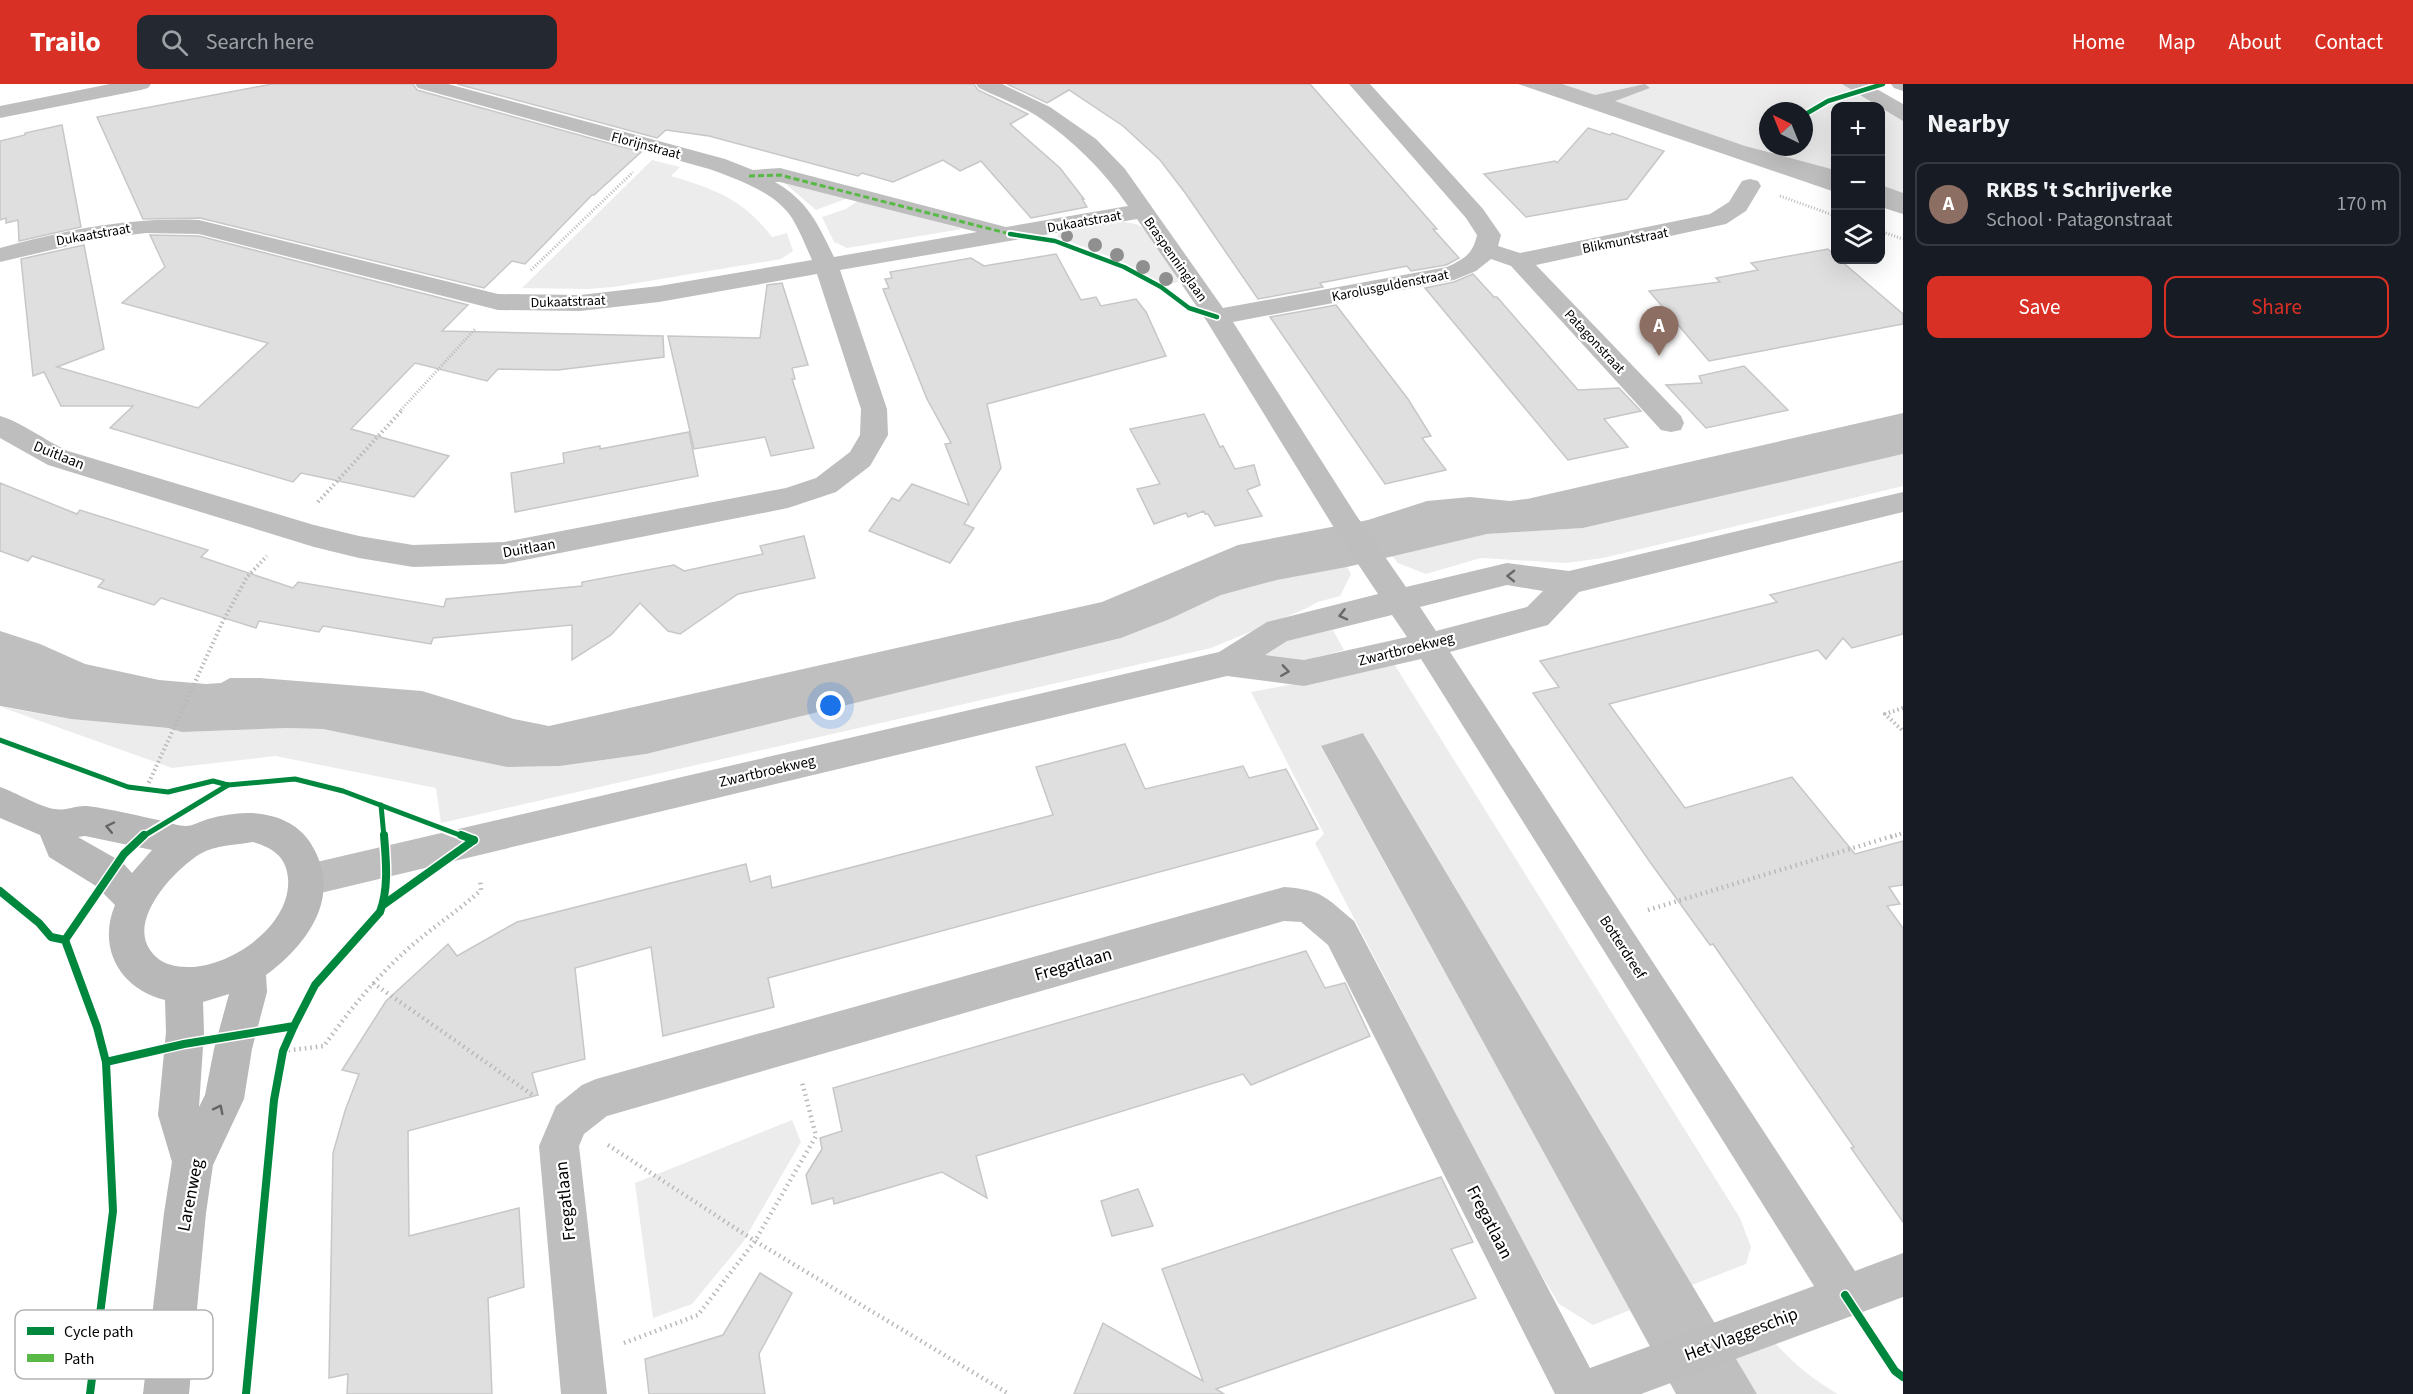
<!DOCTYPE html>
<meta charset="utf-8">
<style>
body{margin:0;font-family:"Source Sans 3",sans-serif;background:#242831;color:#f1f3f6}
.controls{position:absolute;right:18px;top:18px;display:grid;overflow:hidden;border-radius:12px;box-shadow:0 6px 24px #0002}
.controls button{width:54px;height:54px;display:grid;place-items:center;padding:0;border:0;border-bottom:2px solid #363941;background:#171b24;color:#f1f3f6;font:30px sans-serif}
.compass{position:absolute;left:1759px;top:18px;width:54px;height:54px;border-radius:50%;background:#171b24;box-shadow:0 6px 24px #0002;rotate:317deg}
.you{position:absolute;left:831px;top:622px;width:21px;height:21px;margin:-15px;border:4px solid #fff;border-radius:50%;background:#1a73e8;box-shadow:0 0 0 9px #1a73e833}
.badge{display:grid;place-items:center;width:39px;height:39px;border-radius:50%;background:#d93025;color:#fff;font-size:20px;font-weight:700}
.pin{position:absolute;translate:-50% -50px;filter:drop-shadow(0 2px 3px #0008)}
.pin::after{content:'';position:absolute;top:32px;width:21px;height:18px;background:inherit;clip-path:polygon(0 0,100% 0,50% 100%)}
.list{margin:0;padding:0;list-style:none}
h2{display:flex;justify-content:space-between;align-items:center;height:78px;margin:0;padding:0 24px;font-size:26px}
h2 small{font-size:20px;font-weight:400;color:#9ea1a6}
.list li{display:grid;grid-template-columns:39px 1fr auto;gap:18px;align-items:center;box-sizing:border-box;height:84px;margin:0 12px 12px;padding:0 12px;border:2px solid #363941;border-radius:12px}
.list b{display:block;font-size:22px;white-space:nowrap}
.list p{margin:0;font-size:20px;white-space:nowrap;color:#9ea1a6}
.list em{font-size:20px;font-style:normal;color:#9ea1a6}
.actions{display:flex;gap:12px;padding:18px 24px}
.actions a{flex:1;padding:14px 0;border:2px solid #d93025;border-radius:12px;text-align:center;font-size:21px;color:#d93025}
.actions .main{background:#d93025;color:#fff}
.icon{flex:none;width:33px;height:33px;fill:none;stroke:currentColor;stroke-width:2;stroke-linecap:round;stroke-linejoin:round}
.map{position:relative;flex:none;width:1903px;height:1310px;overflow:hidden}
header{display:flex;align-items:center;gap:36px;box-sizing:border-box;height:84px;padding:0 30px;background:#d93025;color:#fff}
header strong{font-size:28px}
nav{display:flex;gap:33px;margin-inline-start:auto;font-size:21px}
.search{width:420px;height:54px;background:#242831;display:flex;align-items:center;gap:15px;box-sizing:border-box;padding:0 21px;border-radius:12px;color:#9ea1a6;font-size:22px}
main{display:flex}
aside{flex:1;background:#171b24}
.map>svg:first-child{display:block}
</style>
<header>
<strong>Trailo</strong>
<div class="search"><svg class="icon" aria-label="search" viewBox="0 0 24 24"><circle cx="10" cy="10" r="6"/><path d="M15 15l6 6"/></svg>Search here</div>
<nav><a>Home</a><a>Map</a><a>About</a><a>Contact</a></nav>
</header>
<main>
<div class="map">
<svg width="1903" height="1310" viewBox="0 0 1903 1310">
<rect width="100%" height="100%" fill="#fff"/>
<g fill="#ececec" fill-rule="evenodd">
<path d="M 1528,0 L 1854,0 L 1903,29 L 1903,126 L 1881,118 L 1880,22 L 1836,22 L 1835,103 ZM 1768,27 L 1804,27 L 1804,63 L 1768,63 Z"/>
<path d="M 652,76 L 680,83 L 671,92 C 716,106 742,114 772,153 L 787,149 L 793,167 L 781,175 L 613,203 L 589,205 L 522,204 Z"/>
<polygon points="780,95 848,114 816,126"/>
<polygon points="859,116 962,145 847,164 834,158 822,133 846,125"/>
<polygon points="1124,138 1136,140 1147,146 1179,198 1165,201 1116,175 1057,153 1059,148"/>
<polygon points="1903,370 1903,402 1603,474 1566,479 1481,474 1426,490 1398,479 1391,471 1487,450 1583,444"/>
<polygon points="1347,483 1351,490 1340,512 1318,518 1305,525 1211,564 441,739 436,704 275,672 172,684 1,623 71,635 168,644 182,648 286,644 323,645 507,683 560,682 646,670 1121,554 1170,535 1221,511 1277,496"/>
<polygon points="1333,546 1344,566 1302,577 1249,572 1285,556"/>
<polygon points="1391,575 1740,1134 1751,1163 1746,1180 1692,1201 1364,650 1321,663 1630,1226 1593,1241 1559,1220 1524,1162 1315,759 1324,750 1251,608 1320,595"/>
<polygon points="792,1036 801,1058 743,1158 692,1220 653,1234 635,1099"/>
<path d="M 1765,1248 C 1790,1276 1806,1291 1838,1310 L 1757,1310 L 1729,1263 Z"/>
</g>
<g fill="#bfbfbf">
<polygon points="1518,0 1562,0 1595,11 1645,0 1650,4 1615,17 1745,62 1835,86 1835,108"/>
<polygon points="1842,0 1868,0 1903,20 1903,37"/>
<polygon points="1881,101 1903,109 1903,130 1881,123"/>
<polygon points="1903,329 1903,370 1583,444 1487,450 1347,483 1277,496 1221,511 1170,535 1121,554 646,670 560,682 507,683 323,645 286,644 182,648 168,644 71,635 0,622 0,547 40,560 85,580 159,596 206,600 221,599 230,594 260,594 422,607 514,635 549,642 1102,518 1238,461 1368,436 1427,417 1470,413 1510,417 1527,415"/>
<polygon points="1363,649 1757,1310 1676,1310 1321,662"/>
</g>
<g fill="#dfdfdf" stroke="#c7c7c7" stroke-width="1.5">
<polygon points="272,0 413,0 417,6 641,68 594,111 592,111 525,180 512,177 484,204 200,134 143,135 97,33"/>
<polygon points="457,0 974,0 978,6 1028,30 1010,40 1060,84 1084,115 1082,115 1087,123 1031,134 981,77 960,87 943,76 893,98 862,89 858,92 709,52 666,46 657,54"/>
<polygon points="1007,0 1310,0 1437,145 1433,145 1459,174 1446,181 1411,187 1407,182 1320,199 1323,203 1258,215 1186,110 1160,76 1123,42 1069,6 1047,19"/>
<polygon points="62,41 81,143 19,157 18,136 6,139 6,134 0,136 0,57 25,51 25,49"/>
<polygon points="1588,44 1610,51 1612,49 1664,67 1627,115 1526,133 1484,90 1555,77 1557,79"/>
<polygon points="150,151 199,152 468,221 442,247 663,252 664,273 558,286 498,285 487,297 415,279 351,345 449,372 414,413 301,389 293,398 110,344 133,322 61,322 44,288 33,292 21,175 84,161 104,265 57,283 198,324 268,259 122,219 165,183"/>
<polygon points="1828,165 1836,172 1836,176 1840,176 1903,230 1903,240 1709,277 1649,207 1720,198 1716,194 1758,186 1751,179"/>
<polygon points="1056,170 1081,216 1096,213 1101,222 1136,215 1146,228 1166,272 987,320 1001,384 964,440 974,444 950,479 869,447 892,414 899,417 912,400 969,421 945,360 951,359 927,315 883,205 889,204 885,195 892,194 890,188 971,174 984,182"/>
<polygon points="1473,190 1494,213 1497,213 1578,306 1619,304 1641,327 1604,335 1628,363 1568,376 1425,204 1454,198"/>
<polygon points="782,199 808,281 792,284 795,295 792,295 814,364 771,372 765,353 694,365 668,252 760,254 767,201"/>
<polygon points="1336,221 1408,315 1431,352 1422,354 1446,386 1385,400 1270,233"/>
<polygon points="1744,282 1788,326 1706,344 1666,301 1702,299 1699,292"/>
<polygon points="1204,330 1220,363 1223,362 1235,385 1254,381 1260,401 1247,406 1262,432 1215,442 1208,430 1205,430 1204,427 1188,433 1186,429 1154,440 1137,405 1160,400 1130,345"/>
<polygon points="689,348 698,392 515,428 511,389 564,379 563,369 600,362 600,365"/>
<polygon points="0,399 77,430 80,426 208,466 201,473 293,504 298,498 444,523 446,515 582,502 582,498 674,481 684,487 763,470 760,462 804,452 815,494 738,510 680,550 668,547 640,519 611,551 572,576 572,541 433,554 431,560 323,542 319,548 259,537 256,544 161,514 154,521 98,503 104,496 32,472 28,477 0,467"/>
<polygon points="1903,477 1903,550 1852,564 1843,554 1826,575 1818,566 1609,620 1685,724 1792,693 1855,770 1903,757 1903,801 1889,803 1900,820 1887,822 1903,844 1903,1138 1851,1064 1854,1063 1767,938 1713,860 1710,861 1650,778 1533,609 1559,603 1540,577 1777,518 1770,511"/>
<polygon points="1125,660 1145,705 1243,682 1249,694 1286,685 1318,745 768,894 774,923 663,952 651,863 575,884 585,975 532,989 538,1011 408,1047 409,1152 519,1124 524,1203 488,1214 492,1310 347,1310 348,1290 329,1294 333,1069 345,1027 359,990 342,986 386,917 448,860 457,872 517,838 746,780 750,798 770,792 772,804 1053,731 1036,683"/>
<polygon points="1306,867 1325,904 1345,899 1370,952 1251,1001 1243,990 976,1072 987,1114 942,1088 834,1120 833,1114 812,1120 806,1091 822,1065 820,1054 842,1047 833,1004"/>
<polygon points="1441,1093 1473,1158 1451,1165 1476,1214 1216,1305 1224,1310 1074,1310 1103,1239 1203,1297 1162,1185"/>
<polygon points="1138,1105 1153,1142 1112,1152 1101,1117"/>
<polygon points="760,1189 792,1209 759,1270 765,1310 649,1310 645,1275 723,1251"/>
</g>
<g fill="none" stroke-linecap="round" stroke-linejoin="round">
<g stroke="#b9b9b9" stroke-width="3" stroke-dasharray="1 2" stroke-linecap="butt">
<polyline points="1780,112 1836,132"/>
<polyline points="1880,147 1903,155"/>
<polyline points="531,186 633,88"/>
<polyline points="401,326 476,244"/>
</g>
<g stroke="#b9b9b9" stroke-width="4" stroke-dasharray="1.5 3" stroke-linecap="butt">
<polyline points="318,418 403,325"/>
<polyline points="1903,624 1885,630 1903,647"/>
<polyline points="145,707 223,537 247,493 267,472"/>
<polyline points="1891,753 1903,749"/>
</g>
<g stroke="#b9b9b9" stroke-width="4.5" stroke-dasharray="1.5 4" stroke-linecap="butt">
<polyline points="1648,826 1896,751"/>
<polyline points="373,899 534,1012"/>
<path d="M 283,967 L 324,962 C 351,924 380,888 416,858 C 437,840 461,825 481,806 L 480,795"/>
<polyline points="608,1061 755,1157 1009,1310"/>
<polyline points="624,1259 698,1231 755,1157 816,1052 802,998"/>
</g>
<g fill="#bebebe" fill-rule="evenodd">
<polygon points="110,0 151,0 148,4 141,6 0,34 0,22"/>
<path d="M 415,0 L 448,0 L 725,75 L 753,86 L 780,84 L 1006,143 L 1128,122 C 1103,86 1074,57 1037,32 C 1019,21 998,13 979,4 L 976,0 L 1002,0 L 1050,23 L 1096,55 L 1125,85 L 1223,224 L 1447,183 C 1464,175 1473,170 1477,151 L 1466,134 L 1349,0 L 1370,0 L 1483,125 L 1501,151 L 1498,162 L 1520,169 L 1710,130 L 1729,118 L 1742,97 L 1750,95 L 1758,97 L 1761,102 L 1746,127 L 1726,140 L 1536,181 L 1681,332 L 1684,339 L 1681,346 L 1671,348 L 1661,346 L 1511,182 L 1491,175 L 1476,187 L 1454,196 L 1233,238 L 1356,431 L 1406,503 L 1507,479 L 1569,487 L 1903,408 L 1903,428 L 1579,508 L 1548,541 L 1450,568 L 1855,1187 L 1903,1169 L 1903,1213 L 1641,1310 L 1555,1310 L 1328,861 L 1301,838 L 1284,837 L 607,1032 L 584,1050 L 579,1062 L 607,1310 L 561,1310 L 539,1062 L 556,1022 L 582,1001 L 596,995 L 1284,803 C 1323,806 1325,813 1354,837 L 1590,1284 L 1814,1202 L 1421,575 L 1304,602 L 1227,592 L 308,812 L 295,808 L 290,796 L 295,784 L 308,780 L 1219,568 L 1267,538 L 1378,510 L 1336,447 L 1206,236 L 1137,135 L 840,186 L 887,325 L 888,351 L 870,382 L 836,408 L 788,424 L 504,480 L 413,483 L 359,474 L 314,463 L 48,381 L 0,354 L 0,332 C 21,338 46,357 68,367 L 314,441 L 359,452 L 413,461 L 504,458 L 786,404 L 816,394 L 850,368 L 860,351 L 861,325 L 817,190 L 659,218 L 580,227 L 498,226 L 199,150 L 146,149 L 98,155 L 0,178 L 0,164 C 66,146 130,133 199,136 L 498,210 L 580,211 L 659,202 L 812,176 C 806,163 800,147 792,134 C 775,108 737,95 709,85 L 418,4 ZM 775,98 L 780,98 L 977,148 L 834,173 C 818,140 808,117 775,98 ZM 1507,501 L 1543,507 L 1527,523 L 1436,547 L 1420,523 ZM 1392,531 L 1407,553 L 1304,576 L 1265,571 L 1287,557 Z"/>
<polygon points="1891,0 1903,0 1903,7 1894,4"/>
</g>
<path fill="#b8b8b8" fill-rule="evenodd" d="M 0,703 C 15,708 42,724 55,725 C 65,727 77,721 87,722 C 112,725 138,732 163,737 C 170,739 179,742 186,742 C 193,742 201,737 208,735 C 230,729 253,726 275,733 C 296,740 308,751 317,771 C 339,819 303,864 266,891 L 267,908 L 252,965 L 244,1015 L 213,1081 L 206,1129 L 189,1310 L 143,1310 L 164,1129 L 172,1078 L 158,1031 L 166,948 L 165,916 C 120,905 97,864 115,821 L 96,802 L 49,773 L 40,751 L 0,734 ZM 85,752 L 152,766 L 132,789 L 122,778 L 78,753 ZM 253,758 C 272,764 286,772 288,794 C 292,840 233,882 190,883 C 173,883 160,880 150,866 C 128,835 175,785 200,770 C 215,761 236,761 253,758 ZM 229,910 L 214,965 L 205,1011 L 199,1023 L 204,948 L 203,918 Z"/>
<polyline stroke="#58b947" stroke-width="3" stroke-dasharray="6 3" stroke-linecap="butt" points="749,92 780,91 1010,150"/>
<g stroke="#fff" stroke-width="8">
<g id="cycleway-far2">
<polyline points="1804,31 1828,17 1883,0"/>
<polyline points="1010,150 1055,157 1124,183 1161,203 1189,224 1217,233"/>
</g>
</g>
<g stroke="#fff" stroke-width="9">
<g id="cycleway-far1">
<polyline points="0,656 128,703 168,708 213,697 228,701 295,695 343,707 465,753"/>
<polyline points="381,721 384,753"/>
<polyline points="142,753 228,701"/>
</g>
</g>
<g stroke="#fff" stroke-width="11">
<g id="cycleway">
<polyline points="461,751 474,756"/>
<polyline points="0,807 39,839 51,853 65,856 97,943 106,978 113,1127 90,1310"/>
<polyline points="383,821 474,756"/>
<polyline points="65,856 124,770 144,751"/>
<path d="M 106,978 L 184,960 L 294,942 L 315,901 L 380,828 C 389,804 386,776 384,751"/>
<polyline points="1845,1211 1895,1287 1903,1293"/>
<polyline points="246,1310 274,1016 283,967 294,942"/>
</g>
</g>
<use href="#cycleway-far2" stroke="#00873e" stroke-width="4.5"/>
<use href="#cycleway-far1" stroke="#00873e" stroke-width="5"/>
<use href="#cycleway" stroke="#00873e" stroke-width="8"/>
</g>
<g fill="#8f8f8f">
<circle cx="1067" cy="152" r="6"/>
<circle cx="1095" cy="161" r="7"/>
<circle cx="1117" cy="171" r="7"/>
<circle cx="1143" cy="183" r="7"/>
<circle cx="1166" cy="195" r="7"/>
</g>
<defs><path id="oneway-chevron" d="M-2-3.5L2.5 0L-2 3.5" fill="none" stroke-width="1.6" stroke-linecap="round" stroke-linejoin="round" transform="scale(1.5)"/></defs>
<g stroke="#686868">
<use href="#oneway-chevron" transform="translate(1511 492) rotate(-179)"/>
<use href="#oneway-chevron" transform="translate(1343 531) rotate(166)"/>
<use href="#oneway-chevron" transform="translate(1285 587) rotate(8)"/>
</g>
<g stroke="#656565">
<use href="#oneway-chevron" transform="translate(110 743) rotate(-168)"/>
<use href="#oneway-chevron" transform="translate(219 1025) rotate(-63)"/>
</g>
<g text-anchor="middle" stroke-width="4.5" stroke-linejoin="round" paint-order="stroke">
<g font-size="14" fill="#000" stroke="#fff">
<text transform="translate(646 61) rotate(15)" y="5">Florijnstraat</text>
<text transform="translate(1084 137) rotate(-10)" y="5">Dukaatstraat</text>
<text transform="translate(93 150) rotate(-10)" y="5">Dukaatstraat</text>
<text transform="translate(1625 156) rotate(-11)" y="5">Blikmuntstraat</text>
<text transform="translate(1176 175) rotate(55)" y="5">Braspenninglaan</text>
<text transform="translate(1390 201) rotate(-11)" y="5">Karolusguldenstraat</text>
<text transform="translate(568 217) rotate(-2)" y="5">Dukaatstraat</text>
<text transform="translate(1595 257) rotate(47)" y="5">Patagonstraat</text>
</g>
<g font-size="15" fill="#000" stroke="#fff">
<text transform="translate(59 371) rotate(22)" y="5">Duitlaan</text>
<text transform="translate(529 464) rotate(-10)" y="5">Duitlaan</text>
<text transform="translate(1406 565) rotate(-14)" y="5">Zwartbroekweg</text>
<text transform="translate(767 687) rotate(-13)" y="5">Zwartbroekweg</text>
<text transform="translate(1623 863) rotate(57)" y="5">Botterdreef</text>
</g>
<g font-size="18" fill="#000" stroke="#fff">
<text transform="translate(1073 880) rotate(-16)" y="6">Fregatlaan</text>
<text transform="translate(190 1111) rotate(-79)" y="6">Larenweg</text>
<text transform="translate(565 1117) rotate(-96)" y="6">Fregatlaan</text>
<text transform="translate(1490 1138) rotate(63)" y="6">Fregatlaan</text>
<text transform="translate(1741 1250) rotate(-21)" y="6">Het Vlaggeschip</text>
</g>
</g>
<rect x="15" y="1226" width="198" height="69" rx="9" fill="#fff" stroke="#b2b2b2" stroke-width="1.5"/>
<rect x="27" y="1243" width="27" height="8" fill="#00873e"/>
<rect x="27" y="1270" width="27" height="8" fill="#58b947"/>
<g font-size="16" fill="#000">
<text x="64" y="1253">Cycle path</text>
<text x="64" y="1280">Path</text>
</g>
</svg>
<div class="controls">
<button>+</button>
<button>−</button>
<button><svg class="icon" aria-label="layers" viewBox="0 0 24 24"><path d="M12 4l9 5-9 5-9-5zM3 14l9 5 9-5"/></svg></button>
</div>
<svg class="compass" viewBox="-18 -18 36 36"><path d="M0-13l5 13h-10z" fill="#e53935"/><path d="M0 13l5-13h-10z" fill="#9ea1a6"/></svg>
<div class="you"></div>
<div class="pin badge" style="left:1659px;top:272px;background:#8d6e63">A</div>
</div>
<aside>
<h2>Nearby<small></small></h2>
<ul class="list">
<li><span class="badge" style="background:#8d6e63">A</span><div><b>RKBS 't Schrijverke</b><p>School · Patagonstraat</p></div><em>170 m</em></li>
</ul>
<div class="actions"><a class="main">Save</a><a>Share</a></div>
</aside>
</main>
